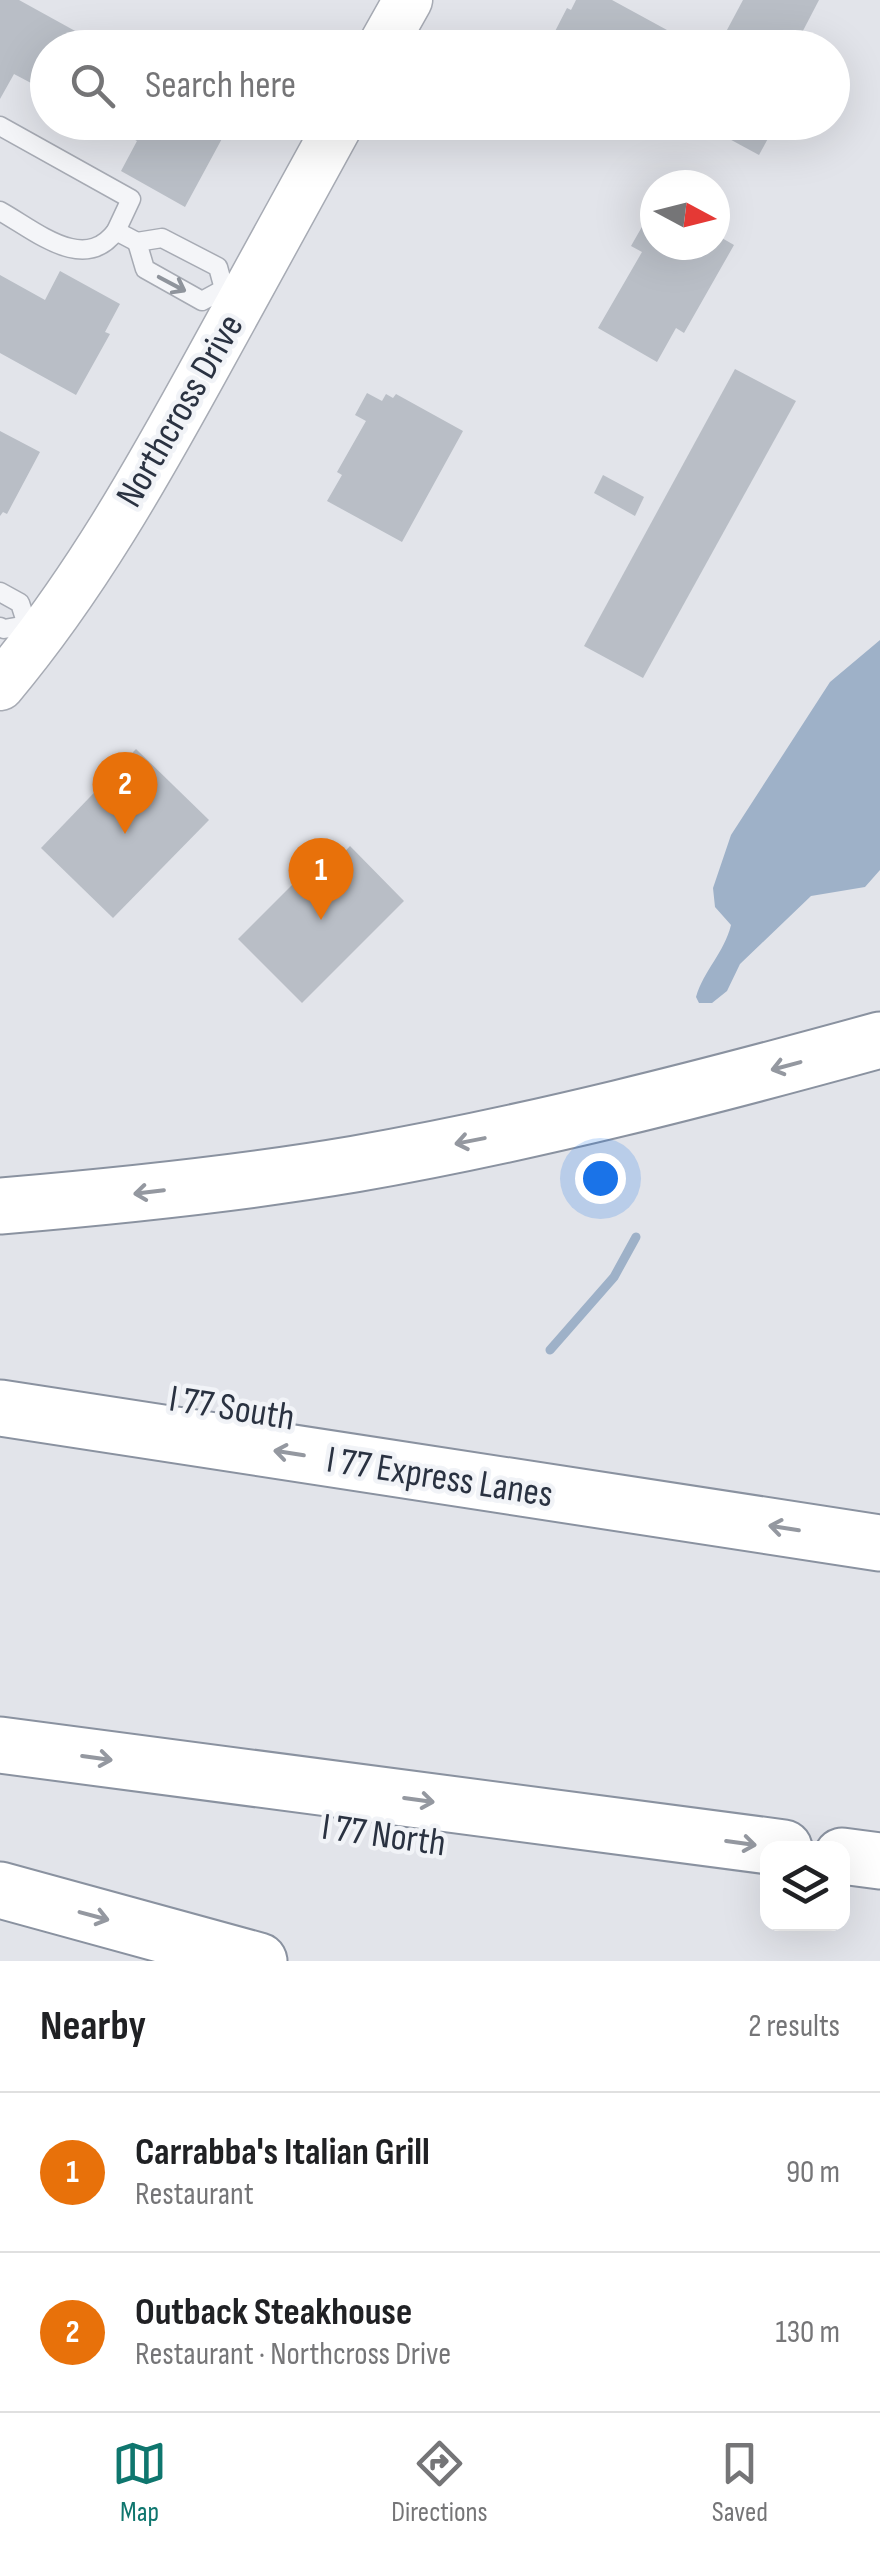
<!DOCTYPE html>
<meta charset="utf-8">
<style>
body{margin:0;font-family:"Sofia Sans Condensed",sans-serif;background:#f6f6f6;color:#202124}
.controls{position:absolute;right:30px;bottom:30px;display:grid;overflow:hidden;border-radius:20px;box-shadow:0 10px 40px #0002}
.controls button{width:90px;height:90px;display:grid;place-items:center;padding:0;border:0;border-bottom:2px solid #e0e0e0;background:#fff;color:#202124;font:50px sans-serif}
.compass{position:absolute;left:640px;top:170px;width:90px;height:90px;border-radius:50%;background:#fff;box-shadow:0 10px 40px #0002;rotate:97deg}
.you{position:absolute;left:600px;top:1178px;width:35px;height:35px;margin:-25px;border:8px solid #fff;border-radius:50%;background:#1a73e8;box-shadow:0 0 0 15px #1a73e833}
.badge{display:grid;place-items:center;width:65px;height:65px;border-radius:50%;background:#0f766e;color:#fff;font-size:32px;font-weight:700}
.pin{position:absolute;translate:-50% -82px;filter:drop-shadow(0 2px 5px #0008)}
.pin::after{content:'';position:absolute;top:52px;width:35px;height:30px;background:inherit;clip-path:polygon(0 0,100% 0,50% 100%)}
.list{margin:0;padding:0;list-style:none}
h2{display:flex;justify-content:space-between;align-items:center;height:130px;margin:0;padding:0 40px;font-size:42px}
h2 small{font-size:32px;font-weight:400;color:#757577}
.list li{display:grid;grid-template-columns:65px 1fr auto;gap:30px;align-items:center;box-sizing:border-box;height:160px;padding:0 40px;border-top:2px solid #e0e0e0}
.list b{display:block;font-size:38px;white-space:nowrap}
.list p{margin:0;font-size:32px;white-space:nowrap;color:#757577}
.list em{font-size:32px;font-style:normal;color:#757577}
.icon{flex:none;width:55px;height:55px;fill:none;stroke:currentColor;stroke-width:2;stroke-linecap:round;stroke-linejoin:round}
.map{position:relative;flex:none;width:880px;height:1961px;overflow:hidden}
.search{position:absolute;background:#fff;box-shadow:0 10px 40px #0002;left:30px;right:30px;top:30px;height:110px;display:flex;align-items:center;gap:25px;box-sizing:border-box;padding:0 35px;border-radius:55px;color:#757577;font-size:38px}
.sheet{height:450px;background:#fff}
nav{display:flex;justify-content:space-around;align-items:center;box-sizing:border-box;height:140px;border-top:2px solid #e0e0e0;background:#fff;font-size:28px;color:#757577}
nav a{display:grid;justify-items:center;gap:5px}
nav .on{color:#0f766e}
.map>svg:first-child{display:block}
</style>
<div class="map">
<svg width="880" height="1961" viewBox="0 0 880 1961">
<rect width="100%" height="100%" fill="#e2e4ea"/>
<path fill="#9eb1c8" d="M 880,640 L 880,870 L 865,887 L 811,896 L 740,964 L 727,991 L 712,1003 L 699,1003 L 696,997 C 704,970 724,953 731,925 L 715,907 L 713,888 L 731,835 L 830,682 Z"/>
<g fill="none" stroke-linecap="round" stroke-linejoin="round">
<polyline stroke="#9eb1c8" stroke-width="9" points="550,1350 614,1277 636,1237"/>
</g>
<g fill="#b9bec6">
<polygon points="0,0 19,0 106,48 48,48 48,92 14,74 0,99"/>
<polygon points="576,0 612,0 700,48 558,48 549,43 567,8 571,10"/>
<polygon points="743,0 819,0 794,48 728,48 720,43"/>
<polygon points="103,122 231,122 185,207 121,171 137,141"/>
<polygon points="698,122 777,122 759,155"/>
<polygon points="655,204 655,245 715,245 715,234 734,245 684,333 676,328 657,362 598,328 642,252 631,246"/>
<polygon points="60,271 120,304 105,332 110,334 76,395 0,353 0,275 45,300"/>
<polygon points="735,369 796,401 643,678 584,646"/>
<polygon points="367,393 382,401 386,394 393,398 396,394 463,431 402,542 327,501 342,475 337,472 366,421 355,415"/>
<polygon points="0,431 40,452 7,514 3,512 0,516"/>
<polygon points="603,475 644,497 635,516 594,493"/>
<polygon points="136,749 209,820 113,918 41,848"/>
<polygon points="350,846 404,901 302,1003 238,939 329,848 339,858"/>
</g>
<g fill="none" stroke-linecap="round" stroke-linejoin="round">
<g stroke="#a7abb4" stroke-width="21">
<g id="lane">
<polyline points="0,126 131,199 116,231 137,242 162,238 218,267 224,289 239,301"/>
<path d="M 0,211 C 36,231 84,274 116,231"/>
<polyline points="137,242 145,269 202,301 224,289"/>
<polyline points="0,592 20,603 27,625"/>
<polyline points="0,627 4,629 27,625 37,631"/>
</g>
</g>
<g stroke="#a7abb4" stroke-width="51">
<g id="secondary">
<polyline points="381,48 408,0"/>
<path d="M 0,686 C 84,586 148,472 211,357 C 254,279 297,201 340,122"/>
</g>
</g>
<g stroke="#8a92a0" stroke-width="59">
<g id="highway">
<path d="M 0,1206 C 119,1196 237,1184 355,1164 C 532,1133 706,1088 880,1040"/>
<polyline points="0,1408 880,1543"/>
<polyline points="0,1745 784,1848"/>
<polyline points="842,1856 880,1861"/>
<polyline points="0,1890 259,1961"/>
</g>
</g>
<use href="#lane" stroke="#f4f5f8" stroke-width="18"/>
<use href="#secondary" stroke="#fff" stroke-width="48"/>
<use href="#highway" stroke="#fff" stroke-width="55"/>
</g>
<defs><path id="oneway-shaft" d="M-6 0H5M1.5-3L5.5 0L1.5 3" fill="none" stroke-width="1.6" stroke-linecap="round" stroke-linejoin="round" transform="scale(2.5)"/></defs>
<use stroke="#8f949c" href="#oneway-shaft" transform="translate(172 284) rotate(28)"/>
<g stroke="#9498a0">
<use href="#oneway-shaft" transform="translate(786 1066) rotate(165)"/>
<use href="#oneway-shaft" transform="translate(470 1141) rotate(169)"/>
<use href="#oneway-shaft" transform="translate(149 1192) rotate(173)"/>
<use href="#oneway-shaft" transform="translate(289 1453) rotate(-171)"/>
<use href="#oneway-shaft" transform="translate(784 1528) rotate(-171)"/>
<use href="#oneway-shaft" transform="translate(97 1758) rotate(8)"/>
<use href="#oneway-shaft" transform="translate(419 1800) rotate(8)"/>
<use href="#oneway-shaft" transform="translate(741 1843) rotate(8)"/>
<use href="#oneway-shaft" transform="translate(94 1916) rotate(15)"/>
</g>
<g text-anchor="middle" stroke-width="9" stroke-linejoin="round" paint-order="stroke">
<g font-size="38" fill="#2a3241" stroke="#f1f3f7">
<text transform="translate(179 410) rotate(-60)" y="13">Northcross Drive</text>
<text transform="translate(232 1407) rotate(9)" y="13">I 77 South</text>
<text transform="translate(440 1476) rotate(9)" y="13">I 77 Express Lanes</text>
<text transform="translate(384 1834) rotate(8)" y="13">I 77 North</text>
</g>
</g>
</svg>
<div class="controls">
<button><svg class="icon" aria-label="layers" viewBox="0 0 24 24"><path d="M12 4l9 5-9 5-9-5zM3 14l9 5 9-5"/></svg></button>
</div>
<svg class="compass" viewBox="-18 -18 36 36"><path d="M0-13l5 13h-10z" fill="#e53935"/><path d="M0 13l5-13h-10z" fill="#757577"/></svg>
<div class="you"></div>
<div class="pin badge" style="left:321px;top:920px;background:#e8710a">1</div>
<div class="pin badge" style="left:125px;top:834px;background:#e8710a">2</div>
<div class="search"><svg class="icon" aria-label="search" viewBox="0 0 24 24"><circle cx="10" cy="10" r="6"/><path d="M15 15l6 6"/></svg>Search here</div>
</div>
<section class="sheet">
<h2>Nearby<small>2 results</small></h2>
<ul class="list">
<li><span class="badge" style="background:#e8710a">1</span><div><b>Carrabba's Italian Grill</b><p>Restaurant</p></div><em>90 m</em></li>
<li><span class="badge" style="background:#e8710a">2</span><div><b>Outback Steakhouse</b><p>Restaurant · Northcross Drive</p></div><em>130 m</em></li>
</ul>
</section>
<nav>
<a class="on"><svg class="icon" aria-label="map" viewBox="0 0 24 24"><path d="M3 6l6-2 6 2 6-2v14l-6 2-6-2-6 2zM9 4v14M15 6v14"/></svg>Map</a>
<a><svg class="icon" aria-label="directions" viewBox="0 0 24 24"><path d="M12 3l9 9-9 9-9-9zM9 14v-3h6M13 9l2 2-2 2"/></svg>Directions</a>
<a><svg class="icon" aria-label="saved" viewBox="0 0 24 24"><path d="M7 4h10v16l-5-4-5 4z"/></svg>Saved</a>
</nav>
